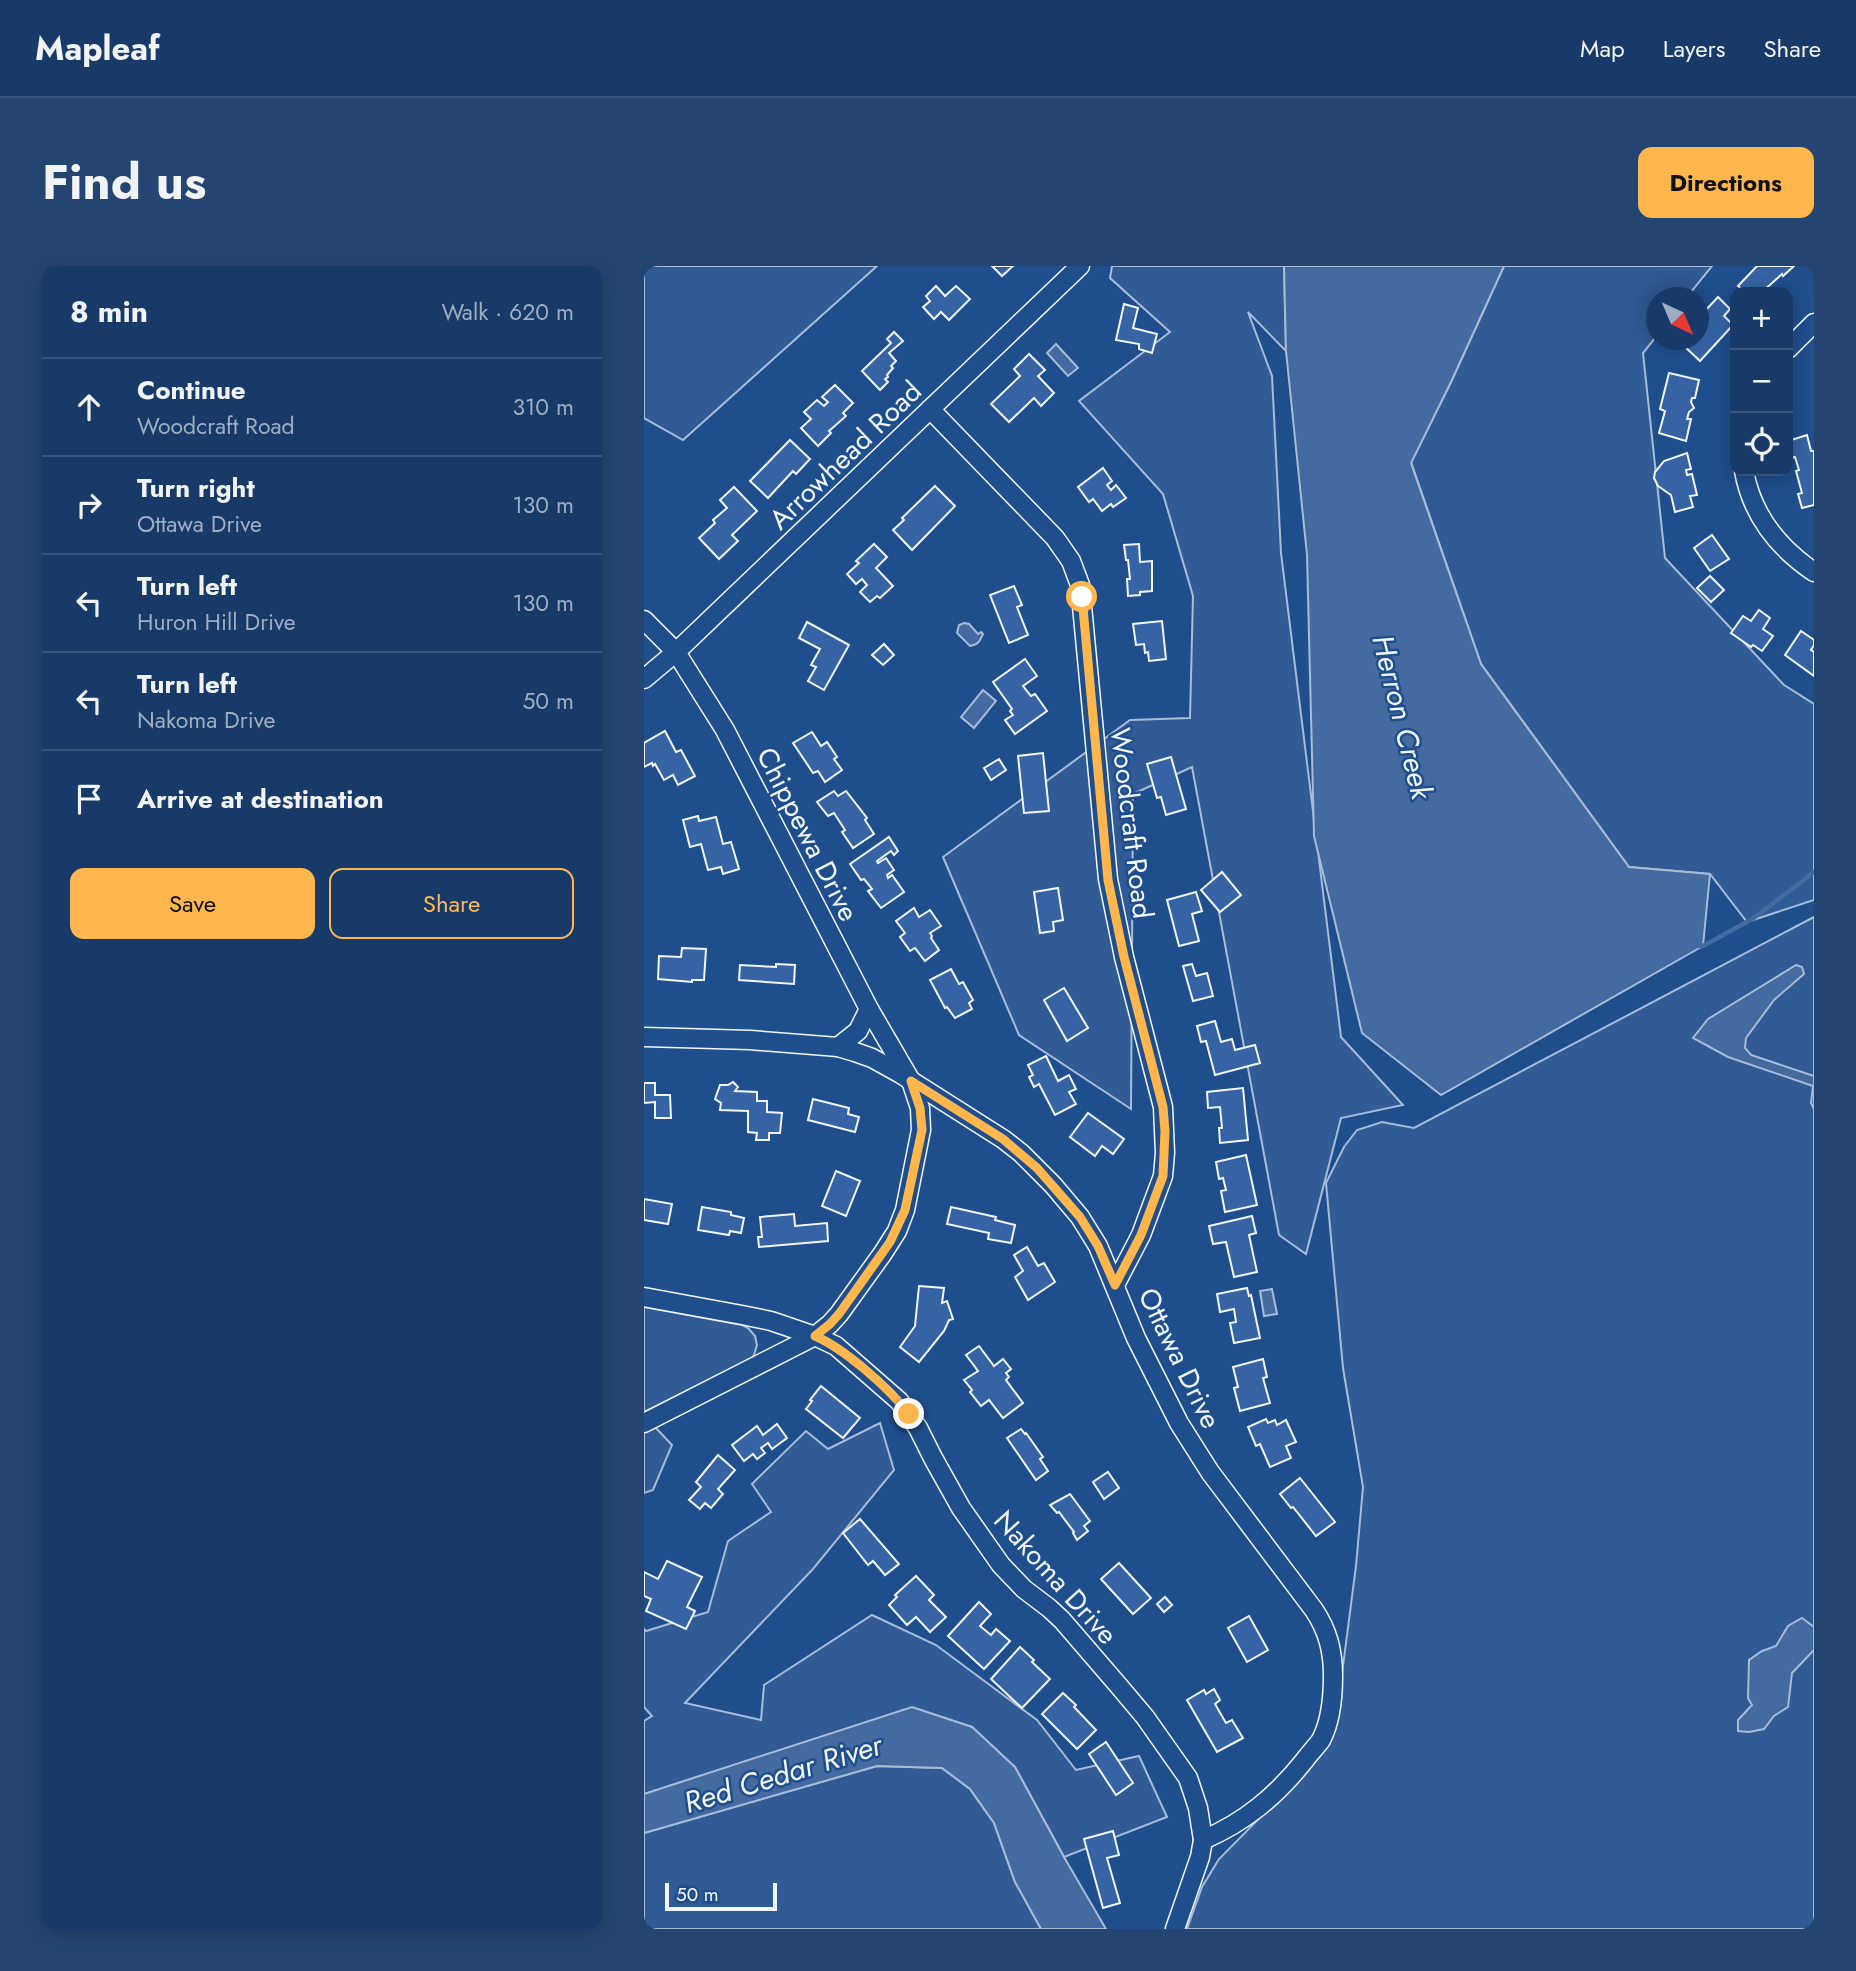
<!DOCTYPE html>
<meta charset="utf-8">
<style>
body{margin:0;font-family:Jost,sans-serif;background:#244571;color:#f1f3f6}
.controls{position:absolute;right:21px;top:21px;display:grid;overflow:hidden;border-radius:14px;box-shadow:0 4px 18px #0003}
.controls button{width:63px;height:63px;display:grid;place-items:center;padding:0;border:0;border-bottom:2px solid #36547d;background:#173a69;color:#f1f3f6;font:35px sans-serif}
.compass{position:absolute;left:1002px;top:21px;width:63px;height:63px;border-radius:50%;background:#173a69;box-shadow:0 4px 18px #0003;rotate:136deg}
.scale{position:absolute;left:21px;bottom:18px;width:112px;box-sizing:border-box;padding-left:7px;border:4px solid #f2f6ff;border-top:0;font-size:19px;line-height:24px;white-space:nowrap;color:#f2f6ff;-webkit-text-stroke:5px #1f4e8c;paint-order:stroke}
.stop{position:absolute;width:21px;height:21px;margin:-16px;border:5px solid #ffb74d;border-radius:50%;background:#fff}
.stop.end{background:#ffb74d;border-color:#fff;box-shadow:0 2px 7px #0008}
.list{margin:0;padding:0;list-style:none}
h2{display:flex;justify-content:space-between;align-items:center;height:91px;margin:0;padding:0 28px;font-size:30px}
h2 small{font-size:23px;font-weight:400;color:#9eadc0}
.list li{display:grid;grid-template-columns:46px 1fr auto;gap:21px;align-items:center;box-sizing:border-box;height:98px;padding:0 28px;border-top:2px solid #36547d}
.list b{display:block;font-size:26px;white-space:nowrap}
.list p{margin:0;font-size:23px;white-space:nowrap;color:#9eadc0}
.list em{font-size:23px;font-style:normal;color:#9eadc0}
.actions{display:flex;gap:14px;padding:21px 28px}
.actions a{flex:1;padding:16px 0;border:2px solid #ffb74d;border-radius:14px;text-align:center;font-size:24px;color:#ffb74d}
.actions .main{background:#ffb74d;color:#111}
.icon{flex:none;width:38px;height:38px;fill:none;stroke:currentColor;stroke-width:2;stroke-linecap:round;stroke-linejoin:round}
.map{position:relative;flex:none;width:1170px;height:1663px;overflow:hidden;border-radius:14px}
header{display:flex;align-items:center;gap:42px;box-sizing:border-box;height:98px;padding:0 35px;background:#173a69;border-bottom:2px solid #36547d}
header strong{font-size:33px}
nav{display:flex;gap:38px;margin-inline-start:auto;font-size:24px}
.intro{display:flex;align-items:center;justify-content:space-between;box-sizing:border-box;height:168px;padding:0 42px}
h1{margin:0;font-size:49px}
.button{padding:18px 32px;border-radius:14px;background:#ffb74d;color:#111;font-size:24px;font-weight:700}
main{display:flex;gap:42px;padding:0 42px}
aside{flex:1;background:#173a69;border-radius:14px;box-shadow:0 4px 18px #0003}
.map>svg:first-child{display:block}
</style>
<header>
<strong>Mapleaf</strong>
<nav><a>Map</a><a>Layers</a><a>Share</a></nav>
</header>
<div class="intro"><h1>Find us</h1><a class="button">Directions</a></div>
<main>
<aside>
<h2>8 min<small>Walk · 620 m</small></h2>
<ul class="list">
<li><svg class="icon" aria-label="ahead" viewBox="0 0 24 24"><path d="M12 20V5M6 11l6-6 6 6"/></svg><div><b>Continue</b><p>Woodcraft Road</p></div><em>310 m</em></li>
<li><svg class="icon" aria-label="right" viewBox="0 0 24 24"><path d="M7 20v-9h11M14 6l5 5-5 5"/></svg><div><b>Turn right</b><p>Ottawa Drive</p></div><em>130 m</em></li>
<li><svg class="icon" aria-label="left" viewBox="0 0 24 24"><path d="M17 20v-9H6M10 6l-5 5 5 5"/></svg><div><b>Turn left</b><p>Huron Hill Drive</p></div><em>130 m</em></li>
<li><svg class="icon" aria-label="left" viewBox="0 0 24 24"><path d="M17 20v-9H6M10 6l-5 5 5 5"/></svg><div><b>Turn left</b><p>Nakoma Drive</p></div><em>50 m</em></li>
<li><svg class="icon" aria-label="arrive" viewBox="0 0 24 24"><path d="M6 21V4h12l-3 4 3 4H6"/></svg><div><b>Arrive at destination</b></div></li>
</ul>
<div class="actions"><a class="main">Save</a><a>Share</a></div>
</aside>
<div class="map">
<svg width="1170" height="1663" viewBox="0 0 1170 1663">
<rect width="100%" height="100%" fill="#1f4e8c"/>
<g fill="#305b95" stroke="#a8bbd7" stroke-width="2">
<polygon points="0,0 233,0 39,174 0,152"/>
<polygon points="468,0 640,0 642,85 604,46 628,110 637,287 697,771 759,839 697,852 662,988 635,969 548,501 489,528 487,843 375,769 299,591 486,454 546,452 549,330 519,228 435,135 526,66 466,12"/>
<polygon points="860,0 1068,0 1043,31 1013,32 1012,71 999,87 1021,292 1140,419 1170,438 1170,634 1103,656 1066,608 985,601 837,398 767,196 807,116"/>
<polygon points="1170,651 1170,1663 543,1663 558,1621 575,1593 660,1507 692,1454 712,1300 719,1221 699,1102 682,917 700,881 713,864 738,856 770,862"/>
<polygon points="0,1041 98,1059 104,1062 111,1070 113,1079 110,1089 107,1093 0,1146"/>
<polygon points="236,1157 250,1204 169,1303 41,1437 117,1454 120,1419 228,1349 292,1379 393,1454 432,1504 495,1490 523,1551 420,1591 371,1501 328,1461 268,1442 0,1528 0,1455 8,1450 0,1441 0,1363 2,1365 64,1346 84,1275 127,1246 108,1218 162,1165 184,1183"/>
<polygon points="11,1161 28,1179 9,1224 0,1227 0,1165"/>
<polygon points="233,1500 298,1502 326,1523 350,1557 371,1616 397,1663 0,1663 0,1567"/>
</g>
<g fill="#446ba0" stroke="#a8bbd7" stroke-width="2">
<polygon points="640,0 860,0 807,116 767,197 837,398 985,601 1066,608 1059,680 797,829 718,767 670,570 663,289 642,85"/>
<polygon points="412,78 434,102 424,110 403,87"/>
<path d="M 320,357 L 325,358 L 334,368 L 337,366 L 339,368 C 335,376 335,378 326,380 L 313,367 L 315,359 Z"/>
<polygon points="339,424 352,435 330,462 317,451"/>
<polygon points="1152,699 1158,701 1160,708 1130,734 1102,772 1101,782 1107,789 1170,810 1170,843 1167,837 1169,820 1084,791 1049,772 1064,753"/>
<polygon points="628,1023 633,1048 620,1050 616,1025"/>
<polygon points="1158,1352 1170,1361 1170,1384 1148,1407 1144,1441 1130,1450 1120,1463 1105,1466 1094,1465 1094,1454 1108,1439 1104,1432 1105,1394 1118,1385 1132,1380 1144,1360"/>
<polygon points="268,1441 328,1461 371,1501 420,1591 462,1663 397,1663 371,1616 350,1557 326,1523 298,1502 233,1500 0,1567 0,1528"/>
</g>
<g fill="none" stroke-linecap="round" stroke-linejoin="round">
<polyline stroke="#446ba0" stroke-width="4.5" points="1054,680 1059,680 1110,652 1170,606"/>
</g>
<g fill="#3563a3" stroke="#f2f6ff" stroke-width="2">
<polygon points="348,0 369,0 358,10"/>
<polygon points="1113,0 1150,0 1139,10 1138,8 1118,26 1101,26 1094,20"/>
<polygon points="292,20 301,30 312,20 326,33 305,54 297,46 290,53 279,41 286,35 282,30"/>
<polygon points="1074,31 1086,43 1080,50 1089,59 1056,95 1037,77 1041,74 1055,74 1055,56 1062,48 1060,46"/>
<polygon points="480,38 494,42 489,62 513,68 508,87 495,83 495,78 472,74"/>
<polygon points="250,66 259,75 245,87 252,95 247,100 249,102 243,109 244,111 241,113 244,116 236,124 218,105 247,77 243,73"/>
<polygon points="385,88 401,104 394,110 410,127 397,140 390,132 365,156 347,138 376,110 370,103"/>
<polygon points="1025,107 1055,114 1051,132 1048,132 1047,136 1050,142 1045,146 1043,153 1047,153 1042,175 1015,167 1021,145 1016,143"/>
<polygon points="191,119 209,137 199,147 202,150 185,165 187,167 174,180 157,162 167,153 160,146 173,134 180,140 184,136 178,131"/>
<polygon points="1163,169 1167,185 1170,185 1170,239 1158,242 1154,228 1158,227 1152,205 1155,204 1151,191 1147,192 1144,175"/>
<polygon points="146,174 166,193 152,208 149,205 124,232 106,215"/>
<polygon points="1043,187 1047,203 1042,204 1043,209 1048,208 1053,229 1046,230 1049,241 1031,246 1027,229 1014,220 1010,212 1011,206 1020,195"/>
<polygon points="459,202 468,215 463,219 467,224 472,219 482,232 469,241 467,238 458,245 449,233 445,236 434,221"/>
<polygon points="291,220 311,240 268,284 249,264 260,254 258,252"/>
<polygon points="90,221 113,245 88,269 94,275 75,293 55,272 71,257 69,254 83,242 76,234"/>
<polygon points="1068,269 1085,293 1066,305 1050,282"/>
<polygon points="230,278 243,291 232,302 249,320 236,332 233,330 226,336 216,326 223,319 218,313 212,318 203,308 215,297 212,295"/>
<polygon points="495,278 496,296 508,295 508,325 496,326 496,329 484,330 483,313 486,313 484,294 482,294 480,279"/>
<polygon points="1066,310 1080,324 1067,336 1053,322"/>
<polygon points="370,320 378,339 373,341 384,369 365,377 346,329"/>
<polygon points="1115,344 1126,352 1119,363 1129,370 1118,385 1109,379 1107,381 1087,367 1099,350 1107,355"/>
<polygon points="518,355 522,393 505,395 504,386 501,387 500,378 492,379 489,358"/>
<polygon points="163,356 205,379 180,424 164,415 172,401 167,399 176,383 155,372"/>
<polygon points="1157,365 1170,374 1170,379 1167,384 1170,386 1170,410 1141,389"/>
<polygon points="240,378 250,389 239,399 228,389"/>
<polygon points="381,393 393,410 379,420 387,430 391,428 403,445 371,468 361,454 369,449 366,445 368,443 349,416"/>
<polygon points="21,465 32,486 37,484 51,510 34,519 29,509 20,514 11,498 9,500 8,497 0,501 0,477"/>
<polygon points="168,466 177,480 183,476 193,491 190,493 198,504 181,516 174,505 169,507 149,477"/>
<polygon points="399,487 405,545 380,547 374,490"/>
<polygon points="527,491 542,543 522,549 517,531 513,532 503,498"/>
<polygon points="355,493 362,504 347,514 340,502"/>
<polygon points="190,525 194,530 202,525 223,552 221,554 230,568 209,582 198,566 201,564 190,547 184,550 173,536"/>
<polygon points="54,550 55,555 72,551 79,578 87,576 95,603 79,608 77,601 64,604 57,578 46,581 39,554"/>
<polygon points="245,571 254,585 250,589 247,585 233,595 234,597 242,592 250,604 243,609 244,612 248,609 260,626 237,642 224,625 228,623 220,613 217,614 206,598"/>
<polygon points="578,606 597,629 576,646 557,624"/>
<polygon points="414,622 419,654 409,656 410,665 396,667 390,626"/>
<polygon points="552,626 558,645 548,648 555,675 535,680 523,634"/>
<polygon points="270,642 275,651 286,644 297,660 286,667 288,670 287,672 295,684 281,695 271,682 266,685 256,671 261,667 252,655"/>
<polygon points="38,682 62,683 60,714 48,714 48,716 14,713 15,690 37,691"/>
<polygon points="132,698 151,699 150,718 95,714 96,699 132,701"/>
<polygon points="548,698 552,710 563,707 569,730 549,735 539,700"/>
<polygon points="307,703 315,718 319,716 329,734 325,737 328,743 311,752 303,741 301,742 286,714"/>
<polygon points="420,722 444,762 423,775 400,734"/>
<polygon points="571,755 577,776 588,773 591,784 611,779 616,797 571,809 562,775 557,776 553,760"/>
<polygon points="402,790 414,815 425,809 432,823 425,826 432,838 411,849 395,818 390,821 385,811 389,809 384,799"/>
<polygon points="89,816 94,821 91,825 113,826 113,835 123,835 123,846 138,847 136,867 125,867 125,874 112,874 113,867 104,866 104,845 76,844 77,837 71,833 76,819 84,819"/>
<polygon points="0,817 11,817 11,829 26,829 27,852 11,852 11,836 0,837"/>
<polygon points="599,822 604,874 576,877 575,862 578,862 576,841 564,842 563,826"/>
<polygon points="169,833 205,842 204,848 215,851 211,866 164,854"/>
<polygon points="444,847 480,873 469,888 458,880 451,890 426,871"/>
<polygon points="602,889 613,939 581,946 577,925 582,924 579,912 575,913 572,896"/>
<polygon points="192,905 216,915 202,950 178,940"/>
<polygon points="0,933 28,938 24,958 0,954"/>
<polygon points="58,941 87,946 87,949 100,952 97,967 86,965 85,969 54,964"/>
<polygon points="307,941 352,951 351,954 371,959 367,977 344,973 345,967 303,958"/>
<polygon points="150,948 151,960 183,957 184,975 115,981 114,971 118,971 116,951"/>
<polygon points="608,950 612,967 605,969 613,1006 590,1011 582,976 569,978 565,960"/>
<polygon points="383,981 394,1000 400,997 411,1016 384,1034 371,1011 379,1005 370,989"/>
<polygon points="275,1020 300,1022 298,1037 303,1035 309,1053 305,1054 300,1065 275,1096 256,1081 271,1060"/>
<polygon points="603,1022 605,1030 607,1029 616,1072 590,1077 586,1057 592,1056 590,1043 576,1046 573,1028"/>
<polygon points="335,1080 350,1100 359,1093 367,1103 362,1107 365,1111 362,1114 379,1137 359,1152 345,1134 337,1140 326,1126 328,1124 320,1114 334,1105 322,1089"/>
<polygon points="619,1093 623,1111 619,1112 626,1137 596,1145 590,1122 594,1121 589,1101"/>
<polygon points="177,1120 216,1152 199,1172 162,1143 168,1135 166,1134"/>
<polygon points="622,1153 624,1157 631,1154 633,1159 642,1154 652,1176 642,1180 647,1192 626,1201 616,1178 612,1180 604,1161"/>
<polygon points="133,1158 143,1172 128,1183 124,1177 117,1182 121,1187 113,1193 109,1188 100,1195 88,1179 113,1160 119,1169"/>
<polygon points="377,1163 381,1168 382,1167 399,1191 396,1193 404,1205 392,1214 363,1172"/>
<polygon points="74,1189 91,1204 74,1223 79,1228 67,1242 61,1237 56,1243 45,1234 57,1221 52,1216"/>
<polygon points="464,1206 475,1222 460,1233 449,1216"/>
<polygon points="656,1212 691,1256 672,1270 649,1241 647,1242 636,1228"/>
<polygon points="426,1228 446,1255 440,1260 444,1265 433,1274 429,1267 430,1266 415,1246 413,1247 406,1239"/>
<polygon points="216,1253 255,1298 241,1309 229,1295 224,1299 199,1267"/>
<polygon points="23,1295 58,1311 43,1341 51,1345 42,1363 2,1345 7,1333 0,1330 0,1306 14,1313"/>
<polygon points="475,1297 507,1332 489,1348 457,1313"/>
<polygon points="272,1310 290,1329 285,1334 302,1351 286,1366 272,1351 263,1359 245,1339 253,1331 251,1329"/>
<polygon points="521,1331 528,1339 520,1346 513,1338"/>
<polygon points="335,1336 347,1348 336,1360 347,1369 352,1363 366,1375 340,1403 304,1370"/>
<polygon points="605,1350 624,1384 603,1396 584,1362"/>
<polygon points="376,1381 390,1394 388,1396 406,1413 378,1442 347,1413"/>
<polygon points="570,1423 576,1434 571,1438 582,1457 588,1454 599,1472 573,1486 543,1434 560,1424 562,1428"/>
<polygon points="419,1427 432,1439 430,1441 452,1464 433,1483 398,1448"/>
<polygon points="462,1476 489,1517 472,1529 445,1488"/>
<polygon points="469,1565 475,1589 463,1592 476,1637 459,1642 440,1573"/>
</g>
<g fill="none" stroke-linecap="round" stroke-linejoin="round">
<g stroke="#f2f6ff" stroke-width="21">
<g id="minor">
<polyline points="1144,83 1170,57"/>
<polyline points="286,143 411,272 427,295 436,319 464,613 480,691 519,841 521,887 519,910 497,969 471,1019"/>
<path d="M 1100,205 C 1108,249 1133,281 1170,306"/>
<polyline points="0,354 32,386 81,464 225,743 267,815 276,842 277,864 261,944 253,965 239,987 195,1048 186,1058 171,1070 0,1157"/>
<polyline points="0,413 32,386 436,0"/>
<path d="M 0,771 L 106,774 L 194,781 L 211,786 L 228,792 L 255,807 L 359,873 L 377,887 L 409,919 L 436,951 L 454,980 L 492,1072 L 535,1157 L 566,1206 L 670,1344 C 684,1365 689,1385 689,1410 C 689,1431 687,1455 677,1474 C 672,1481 665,1488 660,1495 C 632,1530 601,1556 559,1574"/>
<polyline points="194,781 214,765 225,743"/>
<polyline points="0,1031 98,1049 127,1055 171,1070 192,1080 255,1135 274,1162 289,1192 317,1242 357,1299 380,1323 405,1342 418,1354 474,1419 501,1451 544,1512 554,1542 559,1574 556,1591 531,1663"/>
</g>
</g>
<use href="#minor" stroke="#1f4e8c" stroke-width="18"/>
</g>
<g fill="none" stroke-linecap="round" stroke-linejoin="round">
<path stroke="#ffb74d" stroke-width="9" d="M 265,1148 C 245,1122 201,1083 171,1070 L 186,1058 L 195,1048 L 246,976 L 261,944 L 278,864 L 276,842 L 267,815 L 359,873 L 393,902 L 436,951 L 454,980 L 471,1019 L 497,969 L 519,910 L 521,865 L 519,841 L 480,691 L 464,614 L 438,331"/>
</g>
<g text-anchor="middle" stroke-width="5" stroke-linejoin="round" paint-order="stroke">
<g font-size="28" fill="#f2f6ff" stroke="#1f4e8c">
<text transform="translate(201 189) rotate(-44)" y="10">Arrowhead Road</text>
<text transform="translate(488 557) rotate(83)" y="10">Woodcraft Road</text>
<text transform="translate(164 568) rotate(63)" y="10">Chippewa Drive</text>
<text transform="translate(536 1092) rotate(64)" y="10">Ottawa Drive</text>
<text transform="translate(412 1311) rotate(48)" y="10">Nakoma Drive</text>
</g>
<g font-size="30" font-style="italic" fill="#f2f6ff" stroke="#1f4e8c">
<text transform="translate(758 451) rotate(76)" y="10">Herron Creek</text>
<text transform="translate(139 1508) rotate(-17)" y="10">Red Cedar River</text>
</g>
</g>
</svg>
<div class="controls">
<button>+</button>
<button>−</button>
<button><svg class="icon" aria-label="locate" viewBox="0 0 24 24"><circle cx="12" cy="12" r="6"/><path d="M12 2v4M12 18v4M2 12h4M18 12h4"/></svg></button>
</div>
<svg class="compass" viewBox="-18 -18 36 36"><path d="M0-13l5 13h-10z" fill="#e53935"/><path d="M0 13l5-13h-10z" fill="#9eadc0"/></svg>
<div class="scale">50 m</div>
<div class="stop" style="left:438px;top:331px"></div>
<div class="stop end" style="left:265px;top:1148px"></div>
</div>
</main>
